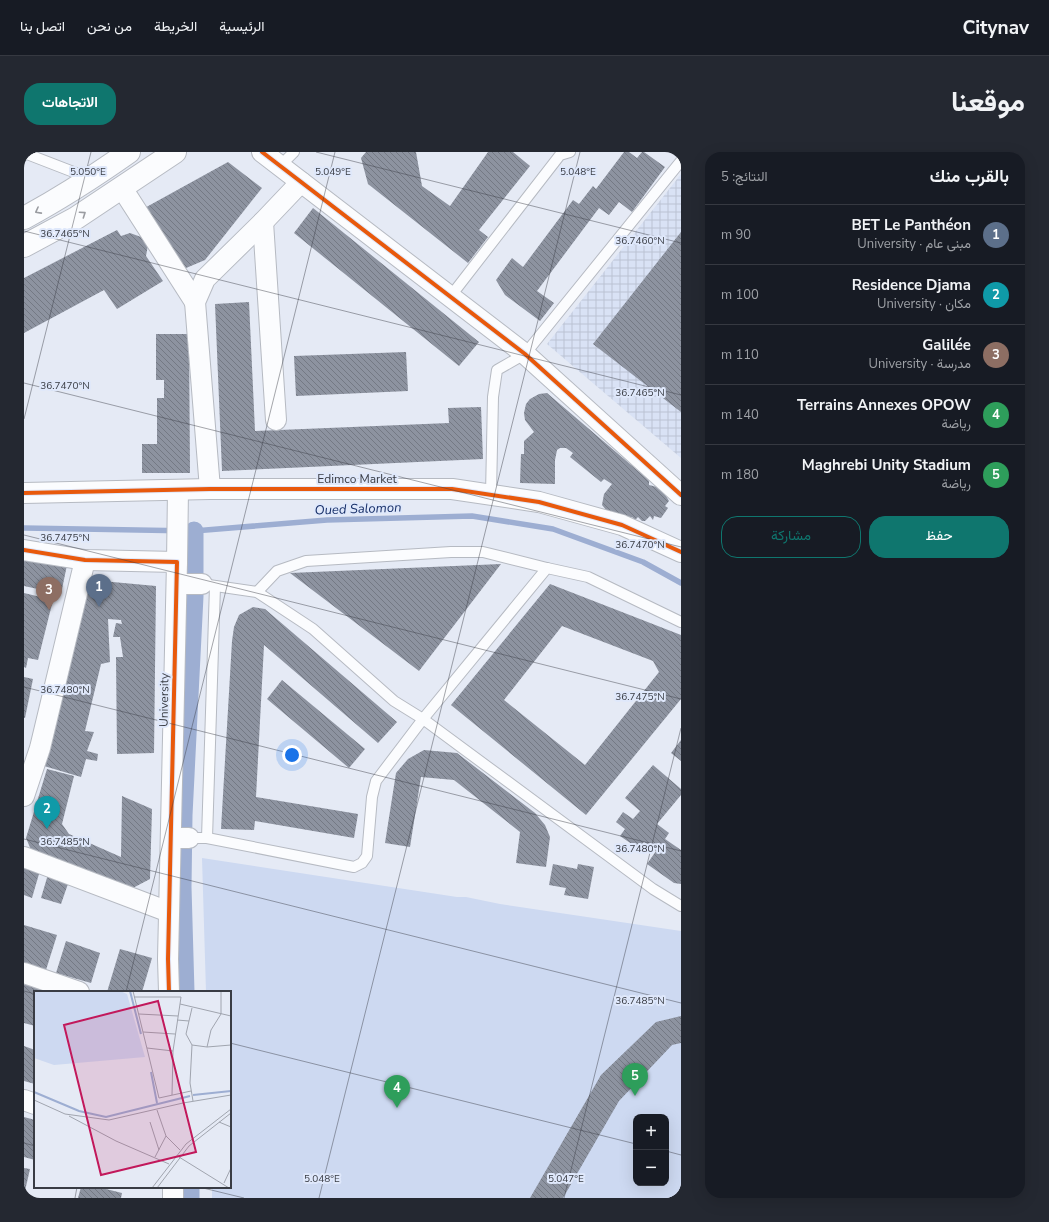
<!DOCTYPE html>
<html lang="ar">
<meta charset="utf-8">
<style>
body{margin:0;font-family:"Nunito Sans",Vazirmatn,sans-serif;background:#242831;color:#f1f3f6;direction:rtl}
.controls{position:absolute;right:12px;bottom:12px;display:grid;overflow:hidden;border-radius:8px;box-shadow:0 4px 16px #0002}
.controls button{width:36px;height:36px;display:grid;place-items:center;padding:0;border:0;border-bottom:1px solid #363941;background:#171b24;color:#f1f3f6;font:20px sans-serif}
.you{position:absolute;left:268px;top:603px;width:14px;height:14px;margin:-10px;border:3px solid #fff;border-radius:50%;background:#1a73e8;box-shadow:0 0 0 6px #1a73e833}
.badge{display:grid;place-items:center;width:26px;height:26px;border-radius:50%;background:#0f766e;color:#fff;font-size:13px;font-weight:700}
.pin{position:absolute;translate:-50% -33px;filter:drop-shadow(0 1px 2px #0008)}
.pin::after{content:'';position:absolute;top:21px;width:14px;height:12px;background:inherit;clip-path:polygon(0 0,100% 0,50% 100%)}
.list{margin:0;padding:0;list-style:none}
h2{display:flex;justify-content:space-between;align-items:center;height:52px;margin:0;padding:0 16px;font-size:17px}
h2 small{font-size:13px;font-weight:400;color:#9ea1a6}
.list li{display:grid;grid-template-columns:26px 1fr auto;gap:12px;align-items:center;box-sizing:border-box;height:60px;padding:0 16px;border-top:1px solid #363941}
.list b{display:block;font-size:15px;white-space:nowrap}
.list p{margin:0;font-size:13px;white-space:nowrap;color:#9ea1a6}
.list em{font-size:13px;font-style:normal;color:#9ea1a6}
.actions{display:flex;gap:8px;padding:12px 16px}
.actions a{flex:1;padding:9px 0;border:1px solid #0f766e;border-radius:16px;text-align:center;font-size:14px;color:#0f766e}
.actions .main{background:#0f766e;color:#fff}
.map{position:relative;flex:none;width:657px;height:1046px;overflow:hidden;direction:ltr;border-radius:16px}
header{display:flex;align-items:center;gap:24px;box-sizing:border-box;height:56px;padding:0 20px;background:#171b24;border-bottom:1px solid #363941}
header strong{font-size:19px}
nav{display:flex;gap:22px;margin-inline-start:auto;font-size:14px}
.intro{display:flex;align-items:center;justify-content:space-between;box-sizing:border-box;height:96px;padding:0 24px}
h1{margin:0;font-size:28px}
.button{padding:10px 18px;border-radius:16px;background:#0f766e;color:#fff;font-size:14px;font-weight:700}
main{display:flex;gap:24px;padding:0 24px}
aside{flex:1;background:#171b24;border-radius:16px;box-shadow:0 4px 16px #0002}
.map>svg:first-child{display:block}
</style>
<header>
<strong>Citynav</strong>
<nav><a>الرئيسية</a><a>الخريطة</a><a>من نحن</a><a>اتصل بنا</a></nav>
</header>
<div class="intro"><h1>موقعنا</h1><a class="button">الاتجاهات</a></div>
<main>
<aside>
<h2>بالقرب منك<small>النتائج: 5</small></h2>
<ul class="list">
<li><span class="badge" style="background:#5c6f8a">1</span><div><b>BET Le Panthéon</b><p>مبنى عام · University</p></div><em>90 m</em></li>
<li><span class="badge" style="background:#0f9aa8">2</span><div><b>Residence Djama</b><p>مكان · University</p></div><em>100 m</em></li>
<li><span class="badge" style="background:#8d6e63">3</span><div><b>Galilée</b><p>مدرسة · University</p></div><em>110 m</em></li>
<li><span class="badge" style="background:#2e9e5b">4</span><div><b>Terrains Annexes OPOW</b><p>رياضة</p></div><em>140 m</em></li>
<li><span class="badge" style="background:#2e9e5b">5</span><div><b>Maghrebi Unity Stadium</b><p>رياضة</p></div><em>180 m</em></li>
</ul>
<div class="actions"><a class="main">حفظ</a><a>مشاركة</a></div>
</aside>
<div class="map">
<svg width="657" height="1046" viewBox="0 0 657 1046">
<defs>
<pattern id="industrial-grid" width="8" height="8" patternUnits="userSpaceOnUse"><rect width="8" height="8" fill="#d9e2f5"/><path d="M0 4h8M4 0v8" fill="none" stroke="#bbc3d3"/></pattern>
<pattern id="building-back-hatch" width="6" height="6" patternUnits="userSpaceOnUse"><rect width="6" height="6" fill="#8d93a0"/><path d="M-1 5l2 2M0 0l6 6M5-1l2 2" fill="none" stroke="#747984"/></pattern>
</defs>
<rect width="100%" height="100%" fill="#e5eaf5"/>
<polygon fill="url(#industrial-grid)" points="657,22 657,306 523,192"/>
<path fill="#cdd9f1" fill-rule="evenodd" d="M 178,706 L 433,745 L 442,745 L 476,752 L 657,779 L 657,1046 L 188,1046 L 188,1035 L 206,1035 L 206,840 L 182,840 ZM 612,965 L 642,965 L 642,1031 L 612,1031 Z"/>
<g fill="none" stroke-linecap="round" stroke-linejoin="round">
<polyline stroke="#9daed2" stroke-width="5.5" points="0,376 170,379 303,368 448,364 529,377 619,410 657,431"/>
<g stroke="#9daed2" stroke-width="19">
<polyline points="161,840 158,735 159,663 170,444 170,379"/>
<polyline points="166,1035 166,1046"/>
</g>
</g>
<g fill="url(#building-back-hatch)" fill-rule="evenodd">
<polygon points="342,0 392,0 398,34 426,54 464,0 489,0 506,14 455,78 464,85 444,111 344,32 337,6"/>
<polygon points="600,0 605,0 613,6 618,0 620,0 641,15 608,60 595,50 585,63 575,56 513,139 530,151 516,169 481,143 472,128 488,106 499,115 549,48 555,52 569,34 572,37"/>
<polygon points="204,10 238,36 181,108 155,119 117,58"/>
<polygon points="289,56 455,190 435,214 270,81"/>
<polygon points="93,78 97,84 106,81 117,85 123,90 124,93 122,104 139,129 93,157 80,138 0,181 0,126"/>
<polygon points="657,80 657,260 569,192"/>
<polygon points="225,150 231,279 425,271 424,256 457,255 459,307 198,319 191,152"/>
<polygon points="132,182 165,182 166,321 118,321 118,292 133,292 133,246 140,246 140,228 132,228"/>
<polygon points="382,200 384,239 272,244 270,204"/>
<polygon points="523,241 620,324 622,325 625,329 625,333 633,335 639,339 645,349 641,354 644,356 637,366 630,364 629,368 626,364 621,369 618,369 614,365 611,368 608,365 601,369 583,359 578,353 580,342 588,332 580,327 577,330 546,305 549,301 542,296 536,296 533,298 531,308 531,332 496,331 497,302 500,302 500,289 510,280 501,268 500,261 502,252 506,247 515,242"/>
<polygon points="0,404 43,413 37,442 0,434"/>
<polygon points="477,412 395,519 266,421"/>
<polygon points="67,428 132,434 130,601 93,602 92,505 99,505 96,485 89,485 92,471 98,472 97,468 84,467 86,510 77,512 61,579 70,580 63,599 74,602 73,609 62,607 57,625 20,614"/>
<path d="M 526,432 L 657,483 L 657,547 L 562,663 L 427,553 ZM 538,474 L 629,509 L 635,520 L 561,613 L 480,548 Z"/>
<polygon points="0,441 29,448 14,508 4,506 2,516 0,515"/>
<polygon points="229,455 241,457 373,570 354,591 240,493 232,645 334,662 330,686 231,669 230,678 197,677 208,489 210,475 215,463"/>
<polygon points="0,525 9,527 1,566 0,566"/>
<polygon points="258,528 341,597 325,616 243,547"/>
<polygon points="657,588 657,609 647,601"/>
<polygon points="400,598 433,601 511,661 521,673 526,685 522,715 492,711 496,680 430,628 397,625 386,695 361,691 372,621 384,607"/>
<polygon points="629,613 657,637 657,643 633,672 645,681 641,687 657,698 657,732 650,731 623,712 632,699 620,690 615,697 596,684 601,677 592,670 599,660 609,667 616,659 601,646"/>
<polygon points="23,617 50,624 38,672 45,682 97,705 98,644 128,657 126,727 105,738 7,698 2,686"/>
<polygon points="0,710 17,715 8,746 0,743"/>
<polygon points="529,712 553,717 554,712 570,715 564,747 540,743 542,736 525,733"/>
<polygon points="25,719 46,726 37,752 17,746"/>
<polygon points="0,773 33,783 22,818 0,812"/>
<polygon points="42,789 76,801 67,831 32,821"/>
<polygon points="96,797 128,806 118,840 83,840"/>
<polygon points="0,832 21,838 21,840 11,840 11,874 0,871"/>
<polygon points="657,864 657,891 648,893 595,949 539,1046 506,1046 577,923 632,870"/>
<polygon points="0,894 11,898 11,932 0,929"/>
<polygon points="0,965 11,968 11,1008 0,1005"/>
<polygon points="0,1016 6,1017 1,1039 0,1039"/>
<polygon points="57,1035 74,1035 98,1041 97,1046 54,1046"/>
</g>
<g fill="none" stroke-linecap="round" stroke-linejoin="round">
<g stroke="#b6bac2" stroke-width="12">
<g id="lane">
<polyline points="0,3 3,2 65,26"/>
<polyline points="256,14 270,0"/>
<polyline points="426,145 536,3 546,0"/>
<polyline points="467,342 469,245 473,218 501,202 657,9"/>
<polyline points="178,432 233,440 289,477 370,549 399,567 523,416 564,425 657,470"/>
<polyline points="233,440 253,419 282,409 427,400 459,400 523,416"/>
<polyline points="165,686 183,686 191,434"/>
<polyline points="183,686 330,715 338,711 343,704 348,645 352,629 399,567 629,737 657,754"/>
</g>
</g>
<g stroke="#b6bac2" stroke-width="22">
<g id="street">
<polyline points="238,0 501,202 657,343"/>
<polyline points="98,36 171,150"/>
<polyline points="239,70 252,268"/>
<polyline points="186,337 171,150 181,127 239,70 277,30"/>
<polyline points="0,341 186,337 428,337 515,350 598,373 657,400"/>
<polyline points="0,398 61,408 153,410 144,807 145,840"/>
<polyline points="153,410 154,338"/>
<polyline points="153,432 178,432"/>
<polyline points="0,644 16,596 61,408"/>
<polyline points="147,686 165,686"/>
<polyline points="0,705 145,760"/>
<polyline points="0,821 55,840"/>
<polyline points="0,948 11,952"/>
<polyline points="149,1035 149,1046"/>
</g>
</g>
<g stroke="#b6bac2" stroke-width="24">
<g id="primary">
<path d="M 0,66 C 37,46 71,24 105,0"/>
<polyline points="0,94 52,66 151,0"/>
</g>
</g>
<use href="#lane" stroke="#fbfcfe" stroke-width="10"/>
<use href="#street" stroke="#fbfcfe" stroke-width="20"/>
<use href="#primary" stroke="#fbfcfe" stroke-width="22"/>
<g stroke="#dfe8fb" stroke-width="6">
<g id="cycleway">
<polyline points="238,0 501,202 657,343"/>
<polyline points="0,341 186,337 428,337 515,350 598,373 657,400"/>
<polyline points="0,398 61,408 153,410 144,807 145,840"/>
</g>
</g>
<use href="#cycleway" stroke="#e8590c" stroke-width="4"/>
</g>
<defs><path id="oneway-chevron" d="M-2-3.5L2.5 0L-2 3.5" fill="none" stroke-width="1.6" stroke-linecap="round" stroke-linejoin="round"/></defs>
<g stroke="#9a9ca1">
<use href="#oneway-chevron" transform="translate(14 59) rotate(152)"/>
<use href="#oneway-chevron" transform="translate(59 62) rotate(-34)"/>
</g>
<path fill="none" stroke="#393c44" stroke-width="1" stroke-opacity="0.45" d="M 292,0 L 657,91M 0,79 L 657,243M 0,231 L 657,395M 0,267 L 67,0M 0,383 L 657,547M 0,535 L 657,699M 0,687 L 657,851M 0,839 L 11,842M 102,840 L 311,0M 206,891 L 612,992M 0,991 L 11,994M 642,999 L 657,1003M 175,1035 L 220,1046M 51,1046 L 53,1035M 295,1046 L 556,0M 540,1046 L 657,576"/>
<g text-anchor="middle" stroke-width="4" stroke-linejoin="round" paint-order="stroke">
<g font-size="12" fill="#393c44" stroke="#dfe8fb">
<text x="333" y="331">Edimco Market</text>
<text transform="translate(140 548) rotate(-89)" y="4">University</text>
</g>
<g font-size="13" font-style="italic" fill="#183069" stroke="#dfe8fb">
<text transform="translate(334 356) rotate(-2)" y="5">Oued Salomon</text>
</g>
</g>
<g transform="translate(10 839)">
<rect width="197" height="197" fill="#e5eaf5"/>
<path d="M 0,0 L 86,0 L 93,3 L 111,66 L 20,74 L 0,67 Z" fill="#cdd9f1"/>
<path fill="none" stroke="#9daed2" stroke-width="2" d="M 96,0 L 107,43M 117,81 L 123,112M 0,101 L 45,120 L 72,126 L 156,105M 159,104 L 197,100"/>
<path fill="none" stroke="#a0a4ae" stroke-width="1" d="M 99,0 L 125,107 L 157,100M 100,6 L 147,6 L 146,13M 158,17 L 152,43 L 158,54 L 173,56 L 197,54M 105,23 L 144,25M 143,29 L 155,30M 109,41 L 141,43M 158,54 L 156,92 L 159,110M 173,56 L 177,39 L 187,23 L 187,0M 113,57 L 139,60 L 146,13 L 197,25M 138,104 L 139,60M 0,109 L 31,123 L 75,129 L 149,112 L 197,104M 35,125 L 82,150 L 135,173M 116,131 L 125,159M 185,131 L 197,136M 132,145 L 146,159M 121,166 L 132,145 L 123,119M 145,166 L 195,197M 190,192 L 197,177M 118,197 L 152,153 L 197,118M 123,197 L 155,155 L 197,122"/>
<path fill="#c2185b" fill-opacity="0.15" stroke="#c2185b" stroke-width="2" d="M 124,10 L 162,161 L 67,184 L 30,34 Z"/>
<rect width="197" height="197" fill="none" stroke="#393c44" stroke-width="2"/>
</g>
<g font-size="10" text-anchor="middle" fill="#393c44" stroke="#dfe8fb" stroke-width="4" stroke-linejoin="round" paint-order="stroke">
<text x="64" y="23">5.050°E</text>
<text x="309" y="23">5.049°E</text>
<text x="554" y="23">5.048°E</text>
<text x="41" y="85">36.7465°N</text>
<text x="616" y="92">36.7460°N</text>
<text x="41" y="237">36.7470°N</text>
<text x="616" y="244">36.7465°N</text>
<text x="41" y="389">36.7475°N</text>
<text x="616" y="396">36.7470°N</text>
<text x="41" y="541">36.7480°N</text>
<text x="616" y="548">36.7475°N</text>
<text x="41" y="693">36.7485°N</text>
<text x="616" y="700">36.7480°N</text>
<text x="616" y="852">36.7485°N</text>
<text x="298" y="1030">5.048°E</text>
<text x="542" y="1030">5.047°E</text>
</g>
</svg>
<div class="controls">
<button>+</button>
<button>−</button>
</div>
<div class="you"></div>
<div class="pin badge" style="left:75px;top:455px;background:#5c6f8a">1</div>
<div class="pin badge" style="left:23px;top:677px;background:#0f9aa8">2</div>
<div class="pin badge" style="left:25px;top:458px;background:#8d6e63">3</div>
<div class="pin badge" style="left:373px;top:956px;background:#2e9e5b">4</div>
<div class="pin badge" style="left:611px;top:944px;background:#2e9e5b">5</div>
</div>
</main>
